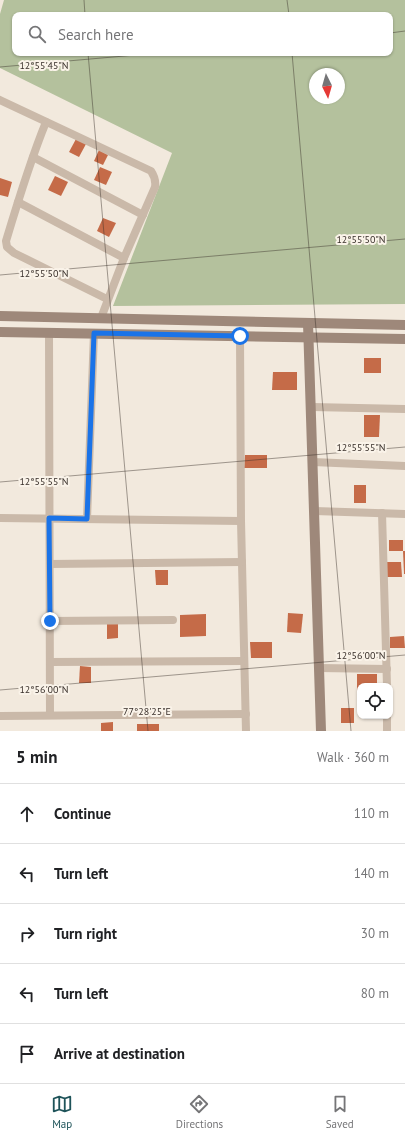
<!DOCTYPE html>
<meta charset="utf-8">
<style>
body{margin:0;font-family:"PT Sans",sans-serif;background:#f2f2f2;color:#202124}
.controls{position:absolute;right:12px;bottom:12px;display:grid;overflow:hidden;border-radius:8px;box-shadow:0 1px 3px #0004}
.controls button{width:36px;height:36px;display:grid;place-items:center;padding:0;border:0;border-bottom:1px solid #e0e0e0;background:#fff;color:#202124;font:20px sans-serif}
.compass{position:absolute;left:309px;top:68px;width:36px;height:36px;border-radius:50%;background:#fff;box-shadow:0 1px 3px #0004;rotate:175deg}
.stop{position:absolute;width:12px;height:12px;margin:-9px;border:3px solid #1a73e8;border-radius:50%;background:#fff}
.stop.end{background:#1a73e8;border-color:#fff;box-shadow:0 1px 4px #0008}
.list{margin:0;padding:0;list-style:none}
h2{display:flex;justify-content:space-between;align-items:center;height:52px;margin:0;padding:0 16px;font-size:17px}
h2 small{font-size:13px;font-weight:400;color:#757577}
.list li{display:grid;grid-template-columns:26px 1fr auto;gap:12px;align-items:center;box-sizing:border-box;height:60px;padding:0 16px;border-top:1px solid #e0e0e0}
.list b{display:block;font-size:15px;white-space:nowrap}
.list em{font-size:13px;font-style:normal;color:#757577}
.icon{flex:none;width:22px;height:22px;fill:none;stroke:currentColor;stroke-width:2;stroke-linecap:round;stroke-linejoin:round}
.map{position:relative;flex:none;width:405px;height:731px;overflow:hidden}
.search{position:absolute;background:#fff;box-shadow:0 1px 3px #0004;left:12px;right:12px;top:12px;height:44px;display:flex;align-items:center;gap:10px;box-sizing:border-box;padding:0 14px;border-radius:8px;color:#757577;font-size:15px}
.sheet{height:352px;background:#fff}
nav{display:flex;justify-content:space-around;align-items:center;box-sizing:border-box;height:56px;border-top:1px solid #e0e0e0;background:#fff;font-size:11px;color:#757577}
nav a{display:grid;justify-items:center;gap:2px}
nav .on{color:#1e5359}
.map>svg:first-child{display:block}
</style>
<div class="map">
<svg width="405" height="731" viewBox="0 0 405 731">
<rect width="100%" height="100%" fill="#f2e9dd"/>
<path fill="#b4c19d" fill-rule="evenodd" d="M 4,0 L 405,0 L 405,304 L 113,306 L 172,153 L 0,68 L 0,14 ZM 15,15 L 390,15 L 390,53 L 15,53 ZM 315,74 L 339,74 L 339,98 L 315,98 Z"/>
<g fill="#c56b48">
<polygon points="76,139 86,144 79,157 69,152"/>
<polygon points="99,150 108,155 103,165 94,161"/>
<polygon points="100,167 112,172 106,185 94,180"/>
<polygon points="55,176 68,182 61,196 48,190"/>
<polygon points="0,178 12,182 8,197 0,195"/>
<polygon points="103,218 116,223 109,237 97,231"/>
<rect x="364" y="358" width="17" height="15"/>
<polygon points="273,372 297,372 297,390 272,390"/>
<polygon points="364,415 380,415 379,437 364,437"/>
<polygon points="245,455 267,455 267,468 244,468"/>
<rect x="354" y="485" width="12" height="18"/>
<rect x="389" y="540" width="14" height="11"/>
<polygon points="403,551 405,551 405,574 404,574"/>
<polygon points="387,562 401,562 402,577 387,577"/>
<polygon points="155,570 168,570 168,585 156,585"/>
<polygon points="288,613 303,614 301,633 287,632"/>
<polygon points="206,614 206,636 180,637 180,615"/>
<polygon points="118,622 118,638 107,639 107,623"/>
<polygon points="404,636 405,648 390,648 390,637"/>
<polygon points="250,642 272,642 272,658 251,658"/>
<polygon points="80,666 91,667 91,683 79,683"/>
<polygon points="357,674 377,674 377,686 360,686 360,691 357,692"/>
<rect x="341" y="708" width="13" height="15"/>
<polygon points="113,722 113,731 101,731 101,723"/>
<rect x="137" y="724" width="22" height="7"/>
</g>
<g fill="none" stroke-linecap="round" stroke-linejoin="round">
<g stroke="#cab9a9" stroke-width="8">
<path d="M 0,100 L 151,171 C 155,177 156,181 155,187 L 124,258 L 101,318"/>
<path d="M 46,122 C 30,161 18,201 6,241 L 7,247 L 14,253 L 107,299"/>
<polyline points="33,157 143,215"/>
<polyline points="18,202 124,258"/>
<polyline points="49,332 50,715"/>
<polyline points="240,336 241,521 246,731"/>
<polyline points="312,407 405,409"/>
<polyline points="313,462 405,466"/>
<polyline points="315,511 405,514"/>
<polyline points="382,513 387,686"/>
<polyline points="0,518 241,521"/>
<polyline points="87,519 94,333"/>
<polyline points="50,564 242,562"/>
<polyline points="50,621 173,620"/>
<polyline points="50,662 244,661"/>
<polyline points="319,668 387,669"/>
<polyline points="0,716 246,714"/>
<polyline points="387,716 387,731"/>
</g>
<g stroke="#9e887a" stroke-width="10">
<polyline points="0,316 405,325"/>
<polyline points="308,323 321,731"/>
<polyline points="0,332 405,339"/>
</g>
</g>
<g fill="none" stroke-linecap="round" stroke-linejoin="round">
<polyline stroke="#1a73e8" stroke-width="5" points="50,621 49,518 87,519 94,333 240,336"/>
</g>
<path fill="none" stroke="#372e29" stroke-width="1" stroke-opacity="0.45" d="M 84,0 L 85,15M 287,0 L 289,15M 390,33 L 405,31M 88,53 L 148,731M 292,53 L 351,731M 0,67 L 158,53M 0,275 L 405,239M 0,482 L 405,447M 0,690 L 405,655"/>
<g font-size="10" text-anchor="middle" fill="#372e29" stroke="#faf3e9" stroke-width="4" stroke-linejoin="round" paint-order="stroke">
<text x="44" y="69">12°55'45"N</text>
<text x="361" y="243">12°55'50"N</text>
<text x="44" y="277">12°55'50"N</text>
<text x="361" y="451">12°55'55"N</text>
<text x="44" y="485">12°55'55"N</text>
<text x="361" y="659">12°56'00"N</text>
<text x="44" y="693">12°56'00"N</text>
<text x="147" y="715">77°28'25"E</text>
</g>
</svg>
<div class="controls">
<button><svg class="icon" aria-label="locate" viewBox="0 0 24 24"><circle cx="12" cy="12" r="6"/><path d="M12 2v4M12 18v4M2 12h4M18 12h4"/></svg></button>
</div>
<svg class="compass" viewBox="-18 -18 36 36"><path d="M0-13l5 13h-10z" fill="#e53935"/><path d="M0 13l5-13h-10z" fill="#757577"/></svg>
<div class="stop" style="left:240px;top:336px"></div>
<div class="stop end" style="left:50px;top:621px"></div>
<div class="search"><svg class="icon" aria-label="search" viewBox="0 0 24 24"><circle cx="10" cy="10" r="6"/><path d="M15 15l6 6"/></svg>Search here</div>
</div>
<section class="sheet">
<h2>5 min<small>Walk · 360 m</small></h2>
<ul class="list">
<li><svg class="icon" aria-label="ahead" viewBox="0 0 24 24"><path d="M12 20V5M6 11l6-6 6 6"/></svg><div><b>Continue</b></div><em>110 m</em></li>
<li><svg class="icon" aria-label="left" viewBox="0 0 24 24"><path d="M17 20v-9H6M10 6l-5 5 5 5"/></svg><div><b>Turn left</b></div><em>140 m</em></li>
<li><svg class="icon" aria-label="right" viewBox="0 0 24 24"><path d="M7 20v-9h11M14 6l5 5-5 5"/></svg><div><b>Turn right</b></div><em>30 m</em></li>
<li><svg class="icon" aria-label="left" viewBox="0 0 24 24"><path d="M17 20v-9H6M10 6l-5 5 5 5"/></svg><div><b>Turn left</b></div><em>80 m</em></li>
<li><svg class="icon" aria-label="arrive" viewBox="0 0 24 24"><path d="M6 21V4h12l-3 4 3 4H6"/></svg><div><b>Arrive at destination</b></div></li>
</ul>
</section>
<nav>
<a class="on"><svg class="icon" aria-label="map" viewBox="0 0 24 24"><path d="M3 6l6-2 6 2 6-2v14l-6 2-6-2-6 2zM9 4v14M15 6v14"/></svg>Map</a>
<a><svg class="icon" aria-label="directions" viewBox="0 0 24 24"><path d="M12 3l9 9-9 9-9-9zM9 14v-3h6M13 9l2 2-2 2"/></svg>Directions</a>
<a><svg class="icon" aria-label="saved" viewBox="0 0 24 24"><path d="M7 4h10v16l-5-4-5 4z"/></svg>Saved</a>
</nav>
